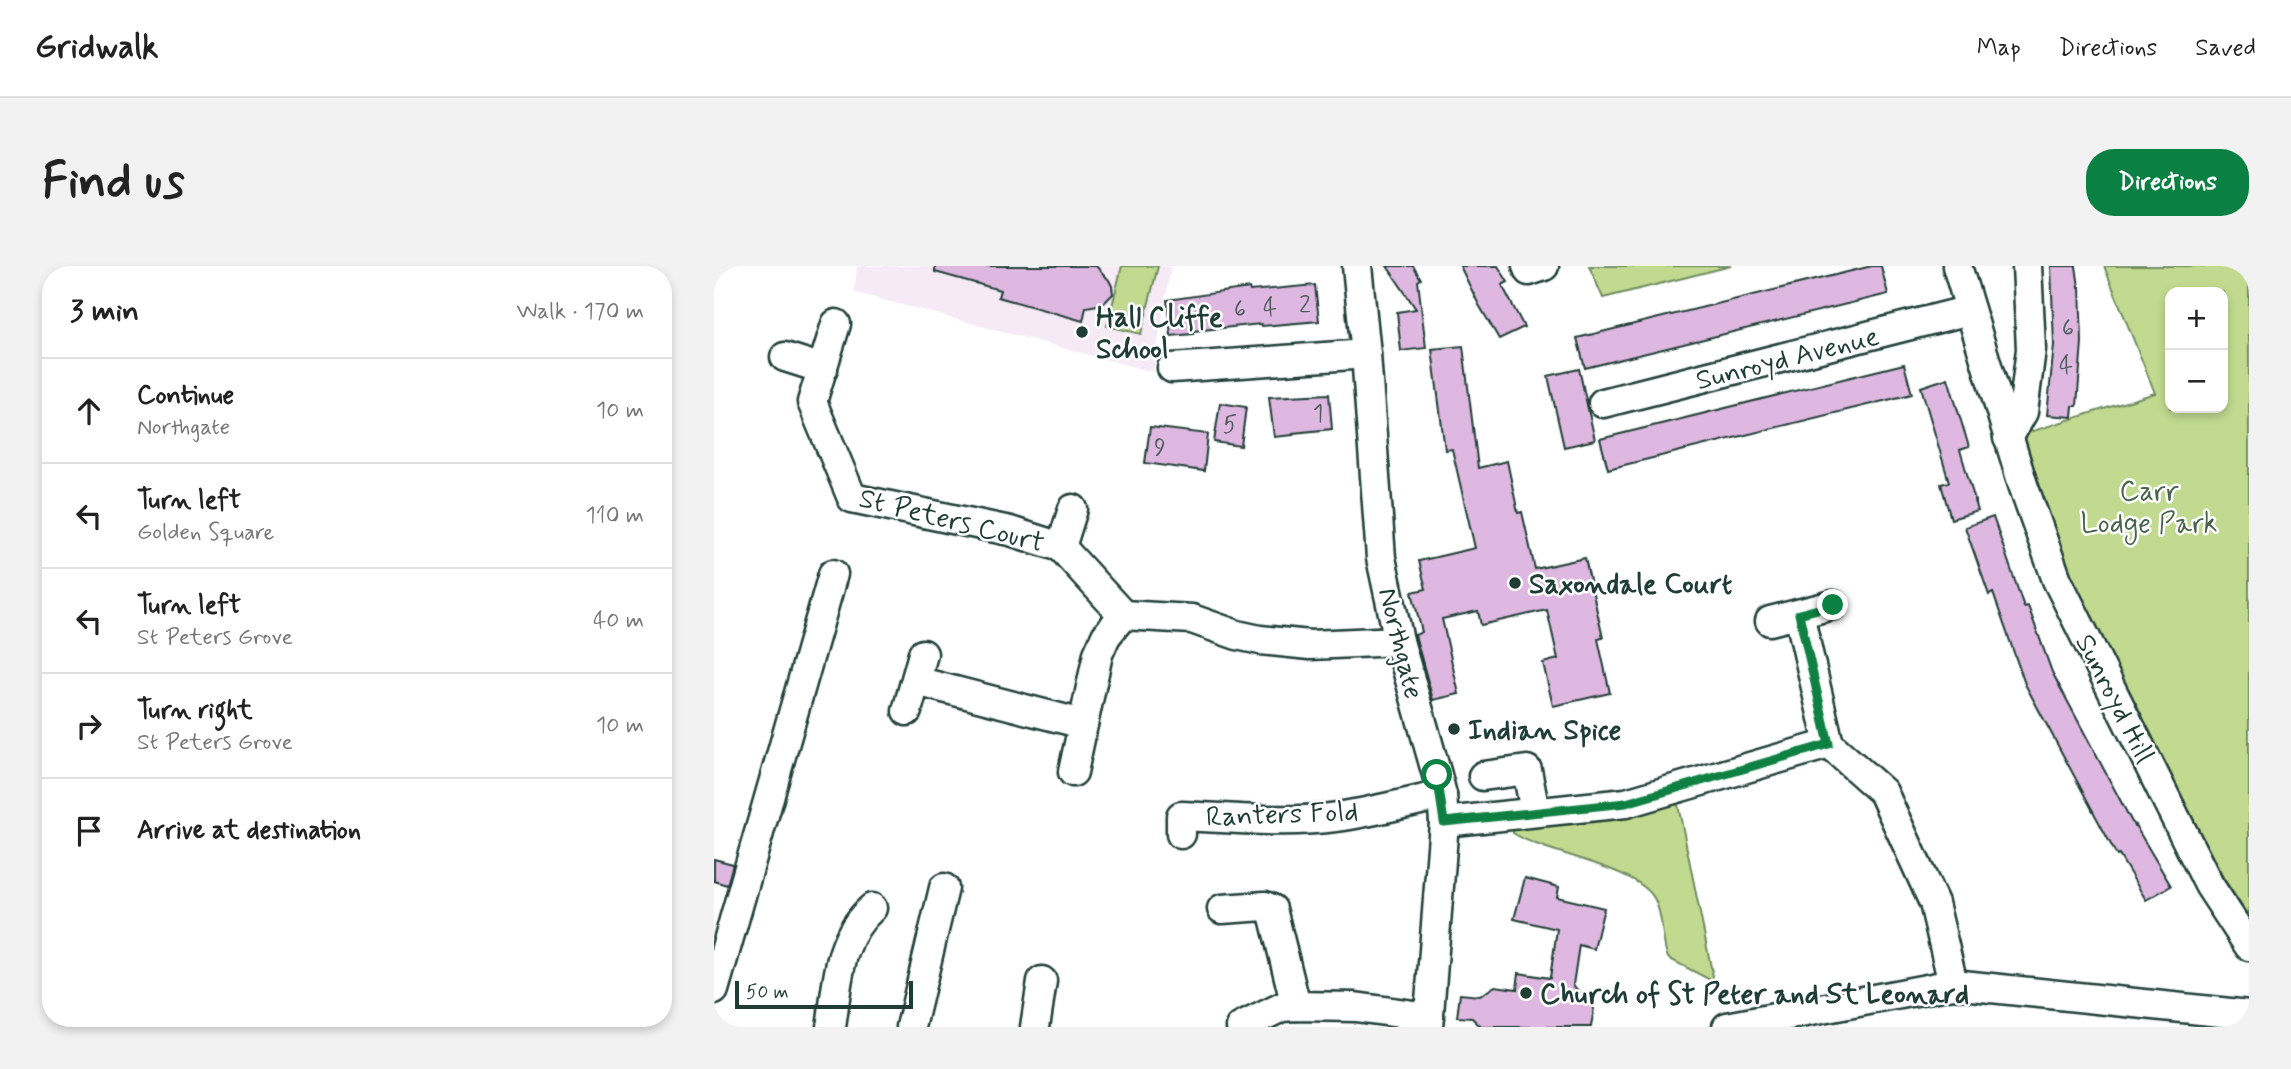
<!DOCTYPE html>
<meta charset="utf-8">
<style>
body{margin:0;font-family:Mynerve,sans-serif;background:#f2f2f2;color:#222}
.controls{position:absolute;right:21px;top:21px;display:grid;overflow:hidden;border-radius:14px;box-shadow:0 4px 10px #0003}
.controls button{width:63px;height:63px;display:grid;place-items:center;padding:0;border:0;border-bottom:2px solid #e0e0e0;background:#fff;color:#222;font:35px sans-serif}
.scale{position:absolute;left:21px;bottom:18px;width:178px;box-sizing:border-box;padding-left:7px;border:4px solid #1f3d34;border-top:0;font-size:19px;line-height:24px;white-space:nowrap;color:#1f3d34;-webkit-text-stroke:5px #fff;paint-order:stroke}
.stop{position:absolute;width:21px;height:21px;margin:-16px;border:5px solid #0b8043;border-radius:50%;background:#fff}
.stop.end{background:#0b8043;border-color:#fff;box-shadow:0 2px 7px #0008}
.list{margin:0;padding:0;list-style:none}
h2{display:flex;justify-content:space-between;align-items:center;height:91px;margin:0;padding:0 28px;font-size:30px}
h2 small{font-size:23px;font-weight:400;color:#767676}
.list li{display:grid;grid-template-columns:46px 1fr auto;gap:21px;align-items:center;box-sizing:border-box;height:105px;padding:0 28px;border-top:2px solid #e0e0e0}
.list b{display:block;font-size:26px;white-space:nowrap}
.list p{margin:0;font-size:23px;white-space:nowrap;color:#767676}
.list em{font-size:23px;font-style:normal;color:#767676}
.icon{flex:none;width:38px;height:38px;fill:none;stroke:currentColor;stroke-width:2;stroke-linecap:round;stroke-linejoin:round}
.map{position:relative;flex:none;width:1535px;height:761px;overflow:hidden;border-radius:28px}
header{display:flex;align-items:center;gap:42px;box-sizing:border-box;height:98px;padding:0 35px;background:#fff;border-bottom:2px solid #e0e0e0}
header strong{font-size:33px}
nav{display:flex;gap:38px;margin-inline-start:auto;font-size:24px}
.intro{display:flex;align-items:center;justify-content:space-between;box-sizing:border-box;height:168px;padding:0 42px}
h1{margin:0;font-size:49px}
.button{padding:18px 32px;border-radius:28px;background:#0b8043;color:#fff;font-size:24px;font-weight:700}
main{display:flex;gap:42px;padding:0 42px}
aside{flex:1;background:#fff;border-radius:28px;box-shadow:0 4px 10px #0003}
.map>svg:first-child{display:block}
</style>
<header>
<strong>Gridwalk</strong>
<nav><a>Map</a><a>Directions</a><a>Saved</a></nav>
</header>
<div class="intro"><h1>Find us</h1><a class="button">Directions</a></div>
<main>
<aside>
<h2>3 min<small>Walk · 170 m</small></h2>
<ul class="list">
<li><svg class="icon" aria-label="ahead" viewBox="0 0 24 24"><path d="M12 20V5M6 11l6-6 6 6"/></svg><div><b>Continue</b><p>Northgate</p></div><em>10 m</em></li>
<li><svg class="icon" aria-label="left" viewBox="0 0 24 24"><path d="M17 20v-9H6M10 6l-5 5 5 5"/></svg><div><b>Turn left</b><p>Golden Square</p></div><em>110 m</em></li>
<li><svg class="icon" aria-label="left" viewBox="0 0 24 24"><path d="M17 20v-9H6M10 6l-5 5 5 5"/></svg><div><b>Turn left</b><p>St Peters Grove</p></div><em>40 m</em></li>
<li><svg class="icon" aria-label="right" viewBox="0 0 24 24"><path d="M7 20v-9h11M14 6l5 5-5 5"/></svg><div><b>Turn right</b><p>St Peters Grove</p></div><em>10 m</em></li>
<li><svg class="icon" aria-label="arrive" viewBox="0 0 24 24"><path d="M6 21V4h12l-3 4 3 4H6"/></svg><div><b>Arrive at destination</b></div></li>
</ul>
</aside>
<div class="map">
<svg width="1535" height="761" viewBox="0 0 1535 761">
<rect width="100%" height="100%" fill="#fff"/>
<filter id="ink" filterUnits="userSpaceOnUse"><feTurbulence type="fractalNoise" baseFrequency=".0143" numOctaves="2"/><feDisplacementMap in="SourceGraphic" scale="14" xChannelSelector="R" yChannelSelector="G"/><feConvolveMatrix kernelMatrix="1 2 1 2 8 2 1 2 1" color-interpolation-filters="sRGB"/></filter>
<g filter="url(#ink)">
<polygon fill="#f5eaf6" points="143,0 457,0 439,106 140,26"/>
<g fill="#c1da90" stroke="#708c62" stroke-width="2" fill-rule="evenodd">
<polygon points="408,0 444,0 427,68 393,60"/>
<polygon points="875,0 1017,0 889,32"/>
<path d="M 1390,0 L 1535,0 L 1535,651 L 1510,613 L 1354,310 L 1309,168 L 1441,127 ZM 1456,26 L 1509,26 L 1509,142 L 1456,142 Z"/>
<path d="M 963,534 L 1000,716 L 954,692 C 947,674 950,652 941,634 C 926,601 830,588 799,567 L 799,563 Z"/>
</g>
<g fill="#dfb8e1" stroke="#1f3d34" stroke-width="2">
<polygon points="221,0 382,0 395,14 398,20 399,28 389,38 372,41 369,55 284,31 286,24 221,6"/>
<polygon points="673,0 699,0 707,13 704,15 712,82 687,85 683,46 702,43"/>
<polygon points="746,0 784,0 794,16 788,19 810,61 785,73 765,39"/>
<polygon points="1158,0 1167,0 1174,28 871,102 863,72"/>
<polygon points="1337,0 1362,0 1365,21 1366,21 1368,76 1363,140 1359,140 1358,151 1333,149 1340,79"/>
<polygon points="601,19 605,55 548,60 547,58 479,65 479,68 457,70 453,34 535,22 536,25"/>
<polygon points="749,80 764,202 793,195 804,247 808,246 821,303 871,292 889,372 884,373 896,427 839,440 829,397 844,393 833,344 767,359 764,345 728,353 745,428 719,434 701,369 708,366 698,326 712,323 705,295 761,282 738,183 731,184 718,83"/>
<polygon points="1190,98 1198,128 894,203 886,173"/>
<polygon points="865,103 881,174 850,181 834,110"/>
<polygon points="1234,112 1255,181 1246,184 1264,245 1237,253 1227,218 1235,216 1207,121"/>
<polygon points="615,128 618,163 579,167 579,169 560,171 555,131"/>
<polygon points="506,137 532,141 527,180 500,176"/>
<polygon points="436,161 494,168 490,205 431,197"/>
<polygon points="1279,251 1310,341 1314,340 1338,406 1420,560 1421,559 1457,620 1432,634 1405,589 1403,590 1311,418 1279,327 1275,329 1251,261"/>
<polygon points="0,593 19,598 13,619 0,615"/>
<polygon points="811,612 845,621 843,631 890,642 880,683 865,679 859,719 880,743 877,761 767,761 758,752 743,751 746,728 766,730 781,720 803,723 805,707 836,712 843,663 800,653"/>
</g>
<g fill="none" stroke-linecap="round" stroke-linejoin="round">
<g stroke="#1f3d34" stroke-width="33">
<g id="minor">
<polyline points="643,0 652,88 667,292 685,375 723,509 728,529 730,556 714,761"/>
<polyline points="813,0 815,5 830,0"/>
<polyline points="1243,0 1309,219 1343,314 1495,619 1535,680"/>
<polyline points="122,58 98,136 138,232 296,265 347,281 409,349"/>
<polyline points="71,91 109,103"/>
<polyline points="458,102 652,88"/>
<polyline points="889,137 1256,44"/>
<polyline points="1294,172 1309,146 1317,83 1313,0"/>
<polyline points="347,281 359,243"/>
<polyline points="1085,348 1115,478"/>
<polyline points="409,349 478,353 523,369 546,374 596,379 685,375"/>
<polyline points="1056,355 1119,339"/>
<polyline points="202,415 369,458"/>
<polyline points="193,445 209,388"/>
<polyline points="359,506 384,388 392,370 409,349"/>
<polyline points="769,510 813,504 821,546"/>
<polyline points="730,556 912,537 1115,478 1169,526 1220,637 1239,718"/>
<path d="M 467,568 L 467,550 C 518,552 572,558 623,551 C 658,546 693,537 728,529"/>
<polyline points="508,643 551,640 558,643 582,740"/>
<polyline points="0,724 119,308"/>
<path d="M 117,761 C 124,717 123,673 158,642"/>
<polyline points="197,761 230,622"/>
<polyline points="321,761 328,715"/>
<polyline points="527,761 568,741 582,740 641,741 715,751"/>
<polyline points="1013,761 1239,718 1535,749"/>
</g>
</g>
<use href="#minor" stroke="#fff" stroke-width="28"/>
</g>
</g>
<g fill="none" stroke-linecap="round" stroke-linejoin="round" filter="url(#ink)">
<polyline stroke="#0b8043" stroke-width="9" points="723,509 730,556 912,537 1115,478 1085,348 1119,339"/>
</g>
<g fill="#1f3d34" stroke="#fff" stroke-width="2.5">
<circle cx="368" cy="66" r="7"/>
<circle cx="801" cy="317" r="7"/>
<circle cx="740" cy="463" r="7"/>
<circle cx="812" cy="727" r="7"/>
</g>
<g text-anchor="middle" stroke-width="5" stroke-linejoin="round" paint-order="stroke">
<g font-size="24" fill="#4f5c5f">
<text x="591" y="46">2</text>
<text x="556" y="49">4</text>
<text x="526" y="50">6</text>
<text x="1354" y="69">6</text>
<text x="1352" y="107">4</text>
<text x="604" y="155">1</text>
<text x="516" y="166">5</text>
<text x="446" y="189">9</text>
</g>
<g font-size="28" font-weight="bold" fill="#1f3d34" stroke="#fff" text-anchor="start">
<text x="382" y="60">Hall Cliffe<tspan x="382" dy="32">School</tspan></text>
<text x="815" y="327">Saxondale Court</text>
<text x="754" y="473">Indian Spice</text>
<text x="826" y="737">Church of St Peter and St Leonard</text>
</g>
<g font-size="28" fill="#1f3d34" stroke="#fff">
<text transform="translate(1073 91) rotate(-14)" y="10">Sunroyd Avenue</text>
<text transform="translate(238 253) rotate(14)" y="10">St Peters Court</text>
<text transform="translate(688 377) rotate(76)" y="10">Northgate</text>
<text transform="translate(1402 432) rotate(63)" y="10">Sunroyd Hill</text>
<text transform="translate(568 547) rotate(-2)" y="10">Ranters Fold</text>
</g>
<g font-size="28" fill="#48644b" stroke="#fff">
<text x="1435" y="234">Carr<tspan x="1435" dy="32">Lodge Park</tspan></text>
</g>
</g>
</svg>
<div class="controls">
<button>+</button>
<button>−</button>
</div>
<div class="scale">50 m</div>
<div class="stop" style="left:723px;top:509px"></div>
<div class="stop end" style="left:1119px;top:339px"></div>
</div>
</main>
